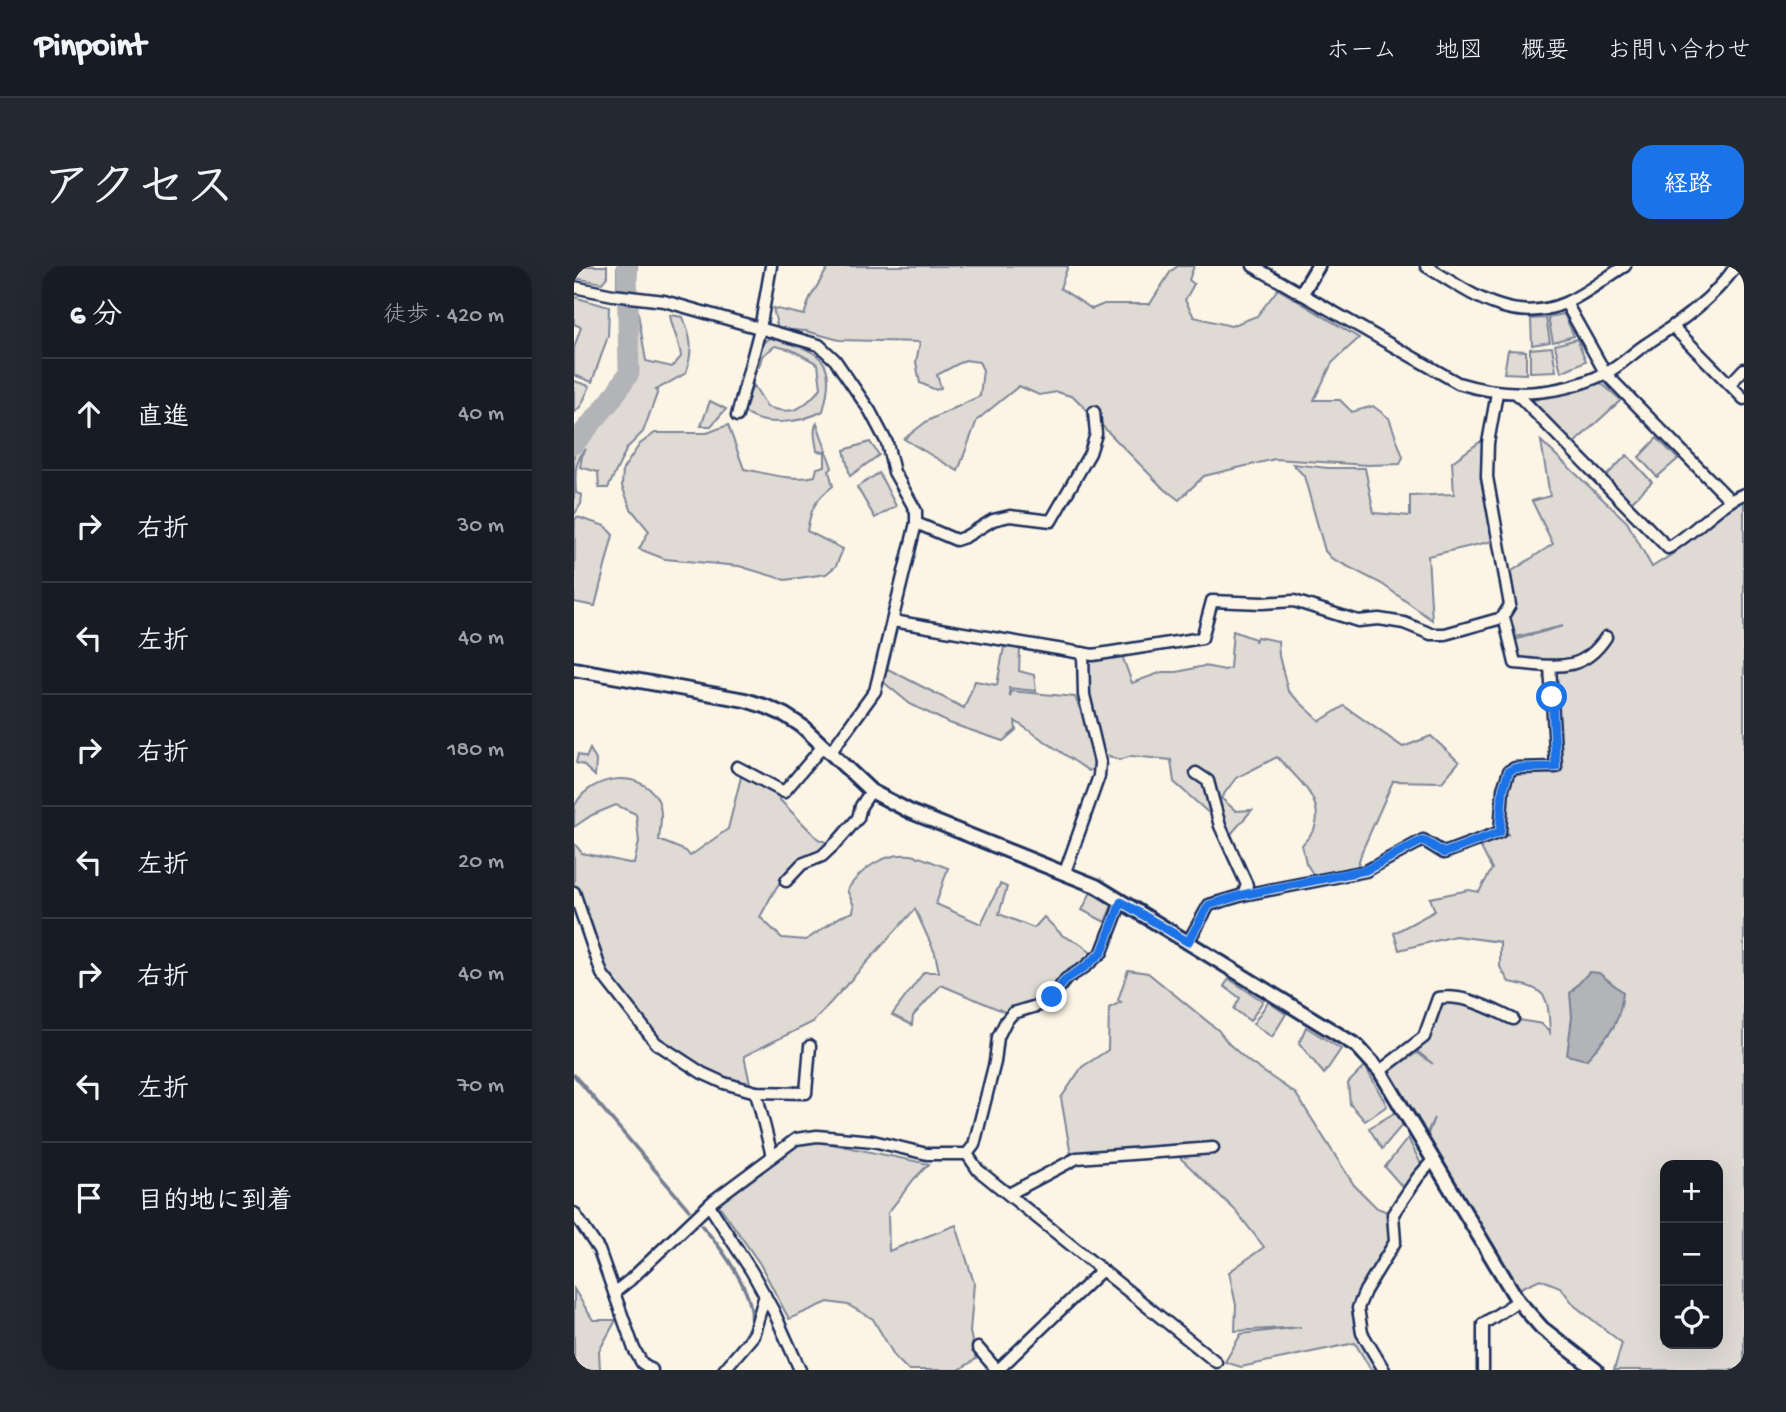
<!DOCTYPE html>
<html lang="ja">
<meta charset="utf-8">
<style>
body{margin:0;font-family:"Gochi Hand","Klee One",sans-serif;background:#242831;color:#f1f3f6}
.controls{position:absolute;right:21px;bottom:21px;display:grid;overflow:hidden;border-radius:14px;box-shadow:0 7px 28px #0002}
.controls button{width:63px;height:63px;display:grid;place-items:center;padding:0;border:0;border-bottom:2px solid #363941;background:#171b24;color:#f1f3f6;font:35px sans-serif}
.stop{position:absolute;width:21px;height:21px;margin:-16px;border:5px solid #1a73e8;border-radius:50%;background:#fff}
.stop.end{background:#1a73e8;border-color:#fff;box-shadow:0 2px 7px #0008}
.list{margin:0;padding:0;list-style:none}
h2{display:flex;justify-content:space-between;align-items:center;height:91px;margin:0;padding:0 28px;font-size:30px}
h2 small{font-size:23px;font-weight:400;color:#9ea1a6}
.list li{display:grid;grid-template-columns:46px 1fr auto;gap:21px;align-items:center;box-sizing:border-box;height:112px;padding:0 28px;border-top:2px solid #363941}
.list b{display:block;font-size:26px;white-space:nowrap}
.list em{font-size:23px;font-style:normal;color:#9ea1a6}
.icon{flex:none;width:38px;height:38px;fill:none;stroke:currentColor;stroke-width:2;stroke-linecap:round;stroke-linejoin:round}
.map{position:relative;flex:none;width:1170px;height:1104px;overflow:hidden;border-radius:21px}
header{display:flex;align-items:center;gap:42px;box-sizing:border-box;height:98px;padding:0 35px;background:#171b24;border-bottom:2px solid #363941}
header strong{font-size:33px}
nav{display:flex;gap:38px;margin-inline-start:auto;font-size:24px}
.intro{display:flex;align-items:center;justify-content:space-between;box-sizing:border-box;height:168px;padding:0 42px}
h1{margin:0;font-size:49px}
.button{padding:18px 32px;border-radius:21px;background:#1a73e8;color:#fff;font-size:24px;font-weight:700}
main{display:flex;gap:42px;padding:0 42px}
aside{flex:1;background:#171b24;border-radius:21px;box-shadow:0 7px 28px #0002}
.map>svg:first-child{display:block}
</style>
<header>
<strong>Pinpoint</strong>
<nav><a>ホーム</a><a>地図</a><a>概要</a><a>お問い合わせ</a></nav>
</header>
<div class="intro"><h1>アクセス</h1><a class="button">経路</a></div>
<main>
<aside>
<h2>6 分<small>徒歩 · 420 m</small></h2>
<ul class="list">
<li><svg class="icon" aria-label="ahead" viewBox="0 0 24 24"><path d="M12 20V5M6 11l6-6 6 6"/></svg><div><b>直進</b></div><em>40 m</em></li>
<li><svg class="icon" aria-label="right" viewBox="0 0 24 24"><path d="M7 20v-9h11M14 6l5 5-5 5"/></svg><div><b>右折</b></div><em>30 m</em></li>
<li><svg class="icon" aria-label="left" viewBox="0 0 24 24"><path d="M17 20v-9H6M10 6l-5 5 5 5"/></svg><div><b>左折</b></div><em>40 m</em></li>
<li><svg class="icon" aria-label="right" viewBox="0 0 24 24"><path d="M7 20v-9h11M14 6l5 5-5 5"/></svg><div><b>右折</b></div><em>180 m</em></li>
<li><svg class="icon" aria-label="left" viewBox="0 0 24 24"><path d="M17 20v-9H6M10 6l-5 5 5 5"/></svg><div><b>左折</b></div><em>20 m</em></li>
<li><svg class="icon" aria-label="right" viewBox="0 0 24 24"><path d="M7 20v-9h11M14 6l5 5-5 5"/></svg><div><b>右折</b></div><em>40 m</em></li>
<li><svg class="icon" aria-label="left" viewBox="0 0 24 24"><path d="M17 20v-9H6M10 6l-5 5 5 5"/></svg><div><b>左折</b></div><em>70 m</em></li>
<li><svg class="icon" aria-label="arrive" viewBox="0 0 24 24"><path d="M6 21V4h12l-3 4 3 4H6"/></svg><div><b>目的地に到着</b></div></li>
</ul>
</aside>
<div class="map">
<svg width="1170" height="1104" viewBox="0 0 1170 1104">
<rect width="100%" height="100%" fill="#fcf5e5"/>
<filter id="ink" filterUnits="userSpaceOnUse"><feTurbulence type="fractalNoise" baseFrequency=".0143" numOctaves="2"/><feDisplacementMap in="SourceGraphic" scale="14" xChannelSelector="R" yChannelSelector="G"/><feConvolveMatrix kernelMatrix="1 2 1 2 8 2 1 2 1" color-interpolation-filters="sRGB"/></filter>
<g filter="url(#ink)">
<g fill="#dfdbd4" stroke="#7d8599" stroke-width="2" fill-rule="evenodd">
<polygon points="0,0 33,0 33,11 28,17 0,12"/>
<polygon points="43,0 63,0 61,27 49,26 43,21"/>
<polygon points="255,0 494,0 486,22 518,43 530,38 576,38 597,5 604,0 620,0 615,14 620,18 611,34 620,51 657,60 683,50 704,23 785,72 758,97 740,134 766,134 778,146 799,140 815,152 829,191 826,198 794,199 701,193 630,210 605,234 588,221 500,131 483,126 465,129 445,120 403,154 384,205 330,173 353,155 406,130 409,104 405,96 391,94 363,109 367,122 362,124 346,117 342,96 346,76 265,74 232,65 204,63 199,42 230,49 236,32"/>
<polygon points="0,31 35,41 34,70 18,116 0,109 0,82 7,61 0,58"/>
<path d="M 47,35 L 62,35 L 72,95 L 98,101 L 107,91 C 106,76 98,64 96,49 L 109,51 C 118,74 119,83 112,107 L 82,124 L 84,125 L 69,166 L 53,182 L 34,222 L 25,222 L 24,206 L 6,201 L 8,190 L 12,183 C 0,195 1,210 2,227 L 8,229 L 7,238 L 0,249 L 0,169 L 10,153 L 51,109 L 54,82 Z"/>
<polygon points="990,48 1000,70 979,76 974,51"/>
<polygon points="972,52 976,76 958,79 957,53"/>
<path d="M 196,71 C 242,86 265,87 249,145 C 227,157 188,162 169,145 L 179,118 L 193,141 C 221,150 228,143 247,122 L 244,98 L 218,84 L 201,80 L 188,90 L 185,101 L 182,101 L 189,77 Z"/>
<polygon points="1003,73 1012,95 987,106 981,79"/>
<polygon points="978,81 982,105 956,106 956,83"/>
<polygon points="934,84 952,85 952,108 930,107"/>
<polygon points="0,115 16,120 7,140 0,147"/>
<polygon points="1027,117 1047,134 998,179 958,138 960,134"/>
<polygon points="136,135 152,143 137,160 127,160"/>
<path d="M 243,157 L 258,202 L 255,205 L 259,220 C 241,234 237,242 233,265 L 269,283 L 262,300 L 252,308 L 211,314 L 165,300 L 91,293 L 65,283 L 75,265 L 57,243 L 48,220 L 49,203 L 66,178 L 81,167 L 133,167 L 154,159 L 170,203 C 192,207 219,216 241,210 L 243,202 L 251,200 L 251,186 L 243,185 C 242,176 238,164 243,157 Z"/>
<polygon points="1083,172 1104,193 1083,211 1065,191"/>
<polygon points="910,173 913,226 919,275 854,290 858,354 808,318 757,292 751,285 730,210 719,198 754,202 791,202 800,247 836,250 836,230 880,228 878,196"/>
<path d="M 967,175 L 1053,256 L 1078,301 L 1100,287 L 1156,234 L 1170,231 L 1170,1104 L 1040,1104 L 1048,1077 L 1001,1040 L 986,1021 L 966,1013 L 945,1023 L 882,918 L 852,873 L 860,852 L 852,869 L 849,860 L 814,805 L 843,787 L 859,798 L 838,781 L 849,769 L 864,732 L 910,738 L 939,753 L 968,758 L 976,767 C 974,729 974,723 935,716 L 926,701 L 926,676 L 881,670 L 825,684 L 820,667 L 861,645 L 856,632 L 895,624 L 905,626 L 918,603 L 903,574 L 928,568 L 935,569 L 926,566 L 933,505 L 981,501 L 977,402 L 944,394 L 940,374 L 989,360 L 937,372 L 932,353 L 940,336 L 935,307 L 979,278 L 958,235 L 976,230 ZM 1091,899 L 1144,899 L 1144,1078 L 1091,1078 Z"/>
<polygon points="296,176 305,189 276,210 270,184"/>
<polygon points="1053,189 1078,216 1056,237 1031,211"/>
<polygon points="305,207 322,240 301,252 283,221"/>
<polygon points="3,251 31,260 39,269 21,340 0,336 1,254"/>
<path d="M 659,365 L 681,373 L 681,376 L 683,371 L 704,375 L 705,390 L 714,425 L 746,455 L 770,440 L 829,481 L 857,470 L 885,496 L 868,516 L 819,515 L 788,585 L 782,605 L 742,613 L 732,597 L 728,579 C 732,574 739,567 741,561 C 751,533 720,509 703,491 L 662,512 L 647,532 L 662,545 L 678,544 L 657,568 L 680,622 L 669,625 L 637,549 L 600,516 L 597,494 L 558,490 L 545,494 L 530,488 L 513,430 L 513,394 L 547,387 L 558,417 L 588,406 L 603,406 L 630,400 L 651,404 L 656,402 Z"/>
<polygon points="430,381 446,382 445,405 460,409 462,425 435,422 436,431 437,425 501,431 511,456 521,501 515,505 441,455 442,464 429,475 375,457 336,438 307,414 310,401 390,442 401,415 423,419"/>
<polygon points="16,483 22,494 21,510 9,499 2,497 4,488 12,492"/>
<path d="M 168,507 L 204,527 L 205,533 L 244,573 L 254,577 C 246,587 237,589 226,596 C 206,610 197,631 186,651 L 208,672 L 232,674 L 266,651 L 279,646 L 280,640 L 273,624 C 287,603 310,586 337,589 C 349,591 362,598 374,602 L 362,638 L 407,658 L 426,618 L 433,621 L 425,648 L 460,662 L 470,651 L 489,670 L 507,678 L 521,690 L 469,738 L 438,749 L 367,719 L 339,750 L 338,759 L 318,749 L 350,706 L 365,706 L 361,687 L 341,643 L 239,756 L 170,790 L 177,822 L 117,800 L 82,777 L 24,700 L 0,628 L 0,577 L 8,587 L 60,598 L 65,576 L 62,548 L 42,539 L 18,549 L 0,561 C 0,554 0,545 1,539 C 16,510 65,502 83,532 C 90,545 86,560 85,574 L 112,585 L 116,590 L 154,563 Z"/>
<polygon points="517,626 539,637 531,656 508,644"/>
<polygon points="554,704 574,707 644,764 655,778 674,795 722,828 780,919 803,942 819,948 821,976 784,1042 787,1071 802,1104 797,1104 781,1077 667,1101 651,1096 667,1068 727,1061 661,1065 662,1039 655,1006 690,981 661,944 599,885 497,890 487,832 508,801 534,784 535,742 547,736 544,734"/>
<polygon points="655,713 689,735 676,755 660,743 666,732 650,720"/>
<polygon points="694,736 712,748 698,771 679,758"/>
<polygon points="732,761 767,783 750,808 725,777"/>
<polygon points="791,800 813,840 791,855 776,838 774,817"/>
<polygon points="822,846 829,858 808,883 795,862"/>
<polygon points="229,872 355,898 340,913 314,947 315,985 382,959 400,1017 396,1066 402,1093 385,1104 334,1104 321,1091 299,1053 274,1039 254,1036 215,1053 186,998 145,939 162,918"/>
<polygon points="834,872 848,900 832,925 811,901"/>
<polygon points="0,1023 19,1054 42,1054 25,1085 26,1104 0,1104"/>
</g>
<path fill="#b2b4b8" stroke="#767f94" stroke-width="2" d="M 1015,706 L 1025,707 L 1049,726 C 1045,761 1036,768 1012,794 L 993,789 L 998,751 L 996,727 Z"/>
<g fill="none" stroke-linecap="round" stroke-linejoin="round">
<g stroke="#767f94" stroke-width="3.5">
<polyline points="0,809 115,944"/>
<path d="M 128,960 C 146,980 188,1035 175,1062 C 170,1073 160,1084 153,1094"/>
</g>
<polyline stroke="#b2b4b8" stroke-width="21" points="0,178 37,134 55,107 53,0"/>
<g stroke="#1b2f5e" stroke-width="15">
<g id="street">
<path d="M 679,0 L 884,117 C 932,132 984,130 1030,108 C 1046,101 1059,86 1074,77 C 1106,56 1140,32 1162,0"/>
<path d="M 852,0 C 896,27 938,60 991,37 C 1012,28 1031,12 1051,0"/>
<polyline points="0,21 39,29 90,35 245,79 261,94 296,145 313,177 320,206 342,245 342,257 301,425 256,487"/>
<polyline points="992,37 1032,108 1156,234"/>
<polyline points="1099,61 1170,133"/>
<polyline points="1156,118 1170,103"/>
<path d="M 942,127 L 1094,282 C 1121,267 1141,240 1170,228"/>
<polyline points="163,150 186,63 197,0"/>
<polyline points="342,257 382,274 391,271 419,254 436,250 477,255 516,187 522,168 520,146"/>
<path d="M 930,351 L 941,397 C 980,400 1008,408 1032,371"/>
<polyline points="319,355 519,389 628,372 638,335 688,337 720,335 784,355 805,353 830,357 857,368 871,368 928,352 936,339 913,211 914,177 923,127"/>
<polyline points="163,501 210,526 249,480"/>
<polyline points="622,507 634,515 646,560 673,619 669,629"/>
<polyline points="491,606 525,510 526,496 510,429 509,387"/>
<polyline points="212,615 228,598 248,590 264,575 284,552 287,540 297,525"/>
<polyline points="0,626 28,708 82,777 128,807 150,817 182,826 232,827 236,780"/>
<polyline points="614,676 635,639 669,629 792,605 849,574 870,587 926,566 929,523 935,505 941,502 982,501 976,400"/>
<path d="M 806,805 L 850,771 L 864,732 C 891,728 915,742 939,753"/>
<polyline points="182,826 198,890"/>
<polyline points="393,888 404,904 642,1096"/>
<polyline points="435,928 503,892 639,882"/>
<polyline points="135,939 178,1006 200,1046 226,1104"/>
<polyline points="0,947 25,984 60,1083 68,1097 78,1104"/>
<polyline points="41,1026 56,1014 140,934 222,873 243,870 299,875 353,888 393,888 400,879 421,796 424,771 432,755 439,747 469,738 478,731 492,713 511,701 528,686 547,636"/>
<polyline points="404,1082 423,1104"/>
<polyline points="150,1104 179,1070 191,1029"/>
<polyline points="424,1104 528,1004"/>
<polyline points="810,1104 788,1067 784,1042 791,1025 821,976 819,948 844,911 860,893"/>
<polyline points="909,1104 909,1058 944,1035"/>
</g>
</g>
<g stroke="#1b2f5e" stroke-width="18">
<g id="secondary">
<polyline points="728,27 744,0"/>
<polyline points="0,403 171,434 193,441 211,449 228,460 297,525 337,546 522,620 783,780 806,805 944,1035 968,1062 1022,1104"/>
</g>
</g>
<use href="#street" stroke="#fcf5e5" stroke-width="10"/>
<use href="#secondary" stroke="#fcf5e5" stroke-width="12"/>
</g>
</g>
<g fill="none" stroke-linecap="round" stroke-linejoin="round" filter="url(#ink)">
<polyline stroke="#1a73e8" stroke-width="9" points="478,731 492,713 511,701 528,686 547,636 614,676 635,639 668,629 792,604 849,574 870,587 926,566 929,523 935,505 941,502 982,501 978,431"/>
</g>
</svg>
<div class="controls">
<button>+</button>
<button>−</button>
<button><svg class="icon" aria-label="locate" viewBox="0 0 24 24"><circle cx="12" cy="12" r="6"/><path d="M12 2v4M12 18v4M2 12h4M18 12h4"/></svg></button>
</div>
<div class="stop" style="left:978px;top:431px"></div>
<div class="stop end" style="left:478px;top:731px"></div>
</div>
</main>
